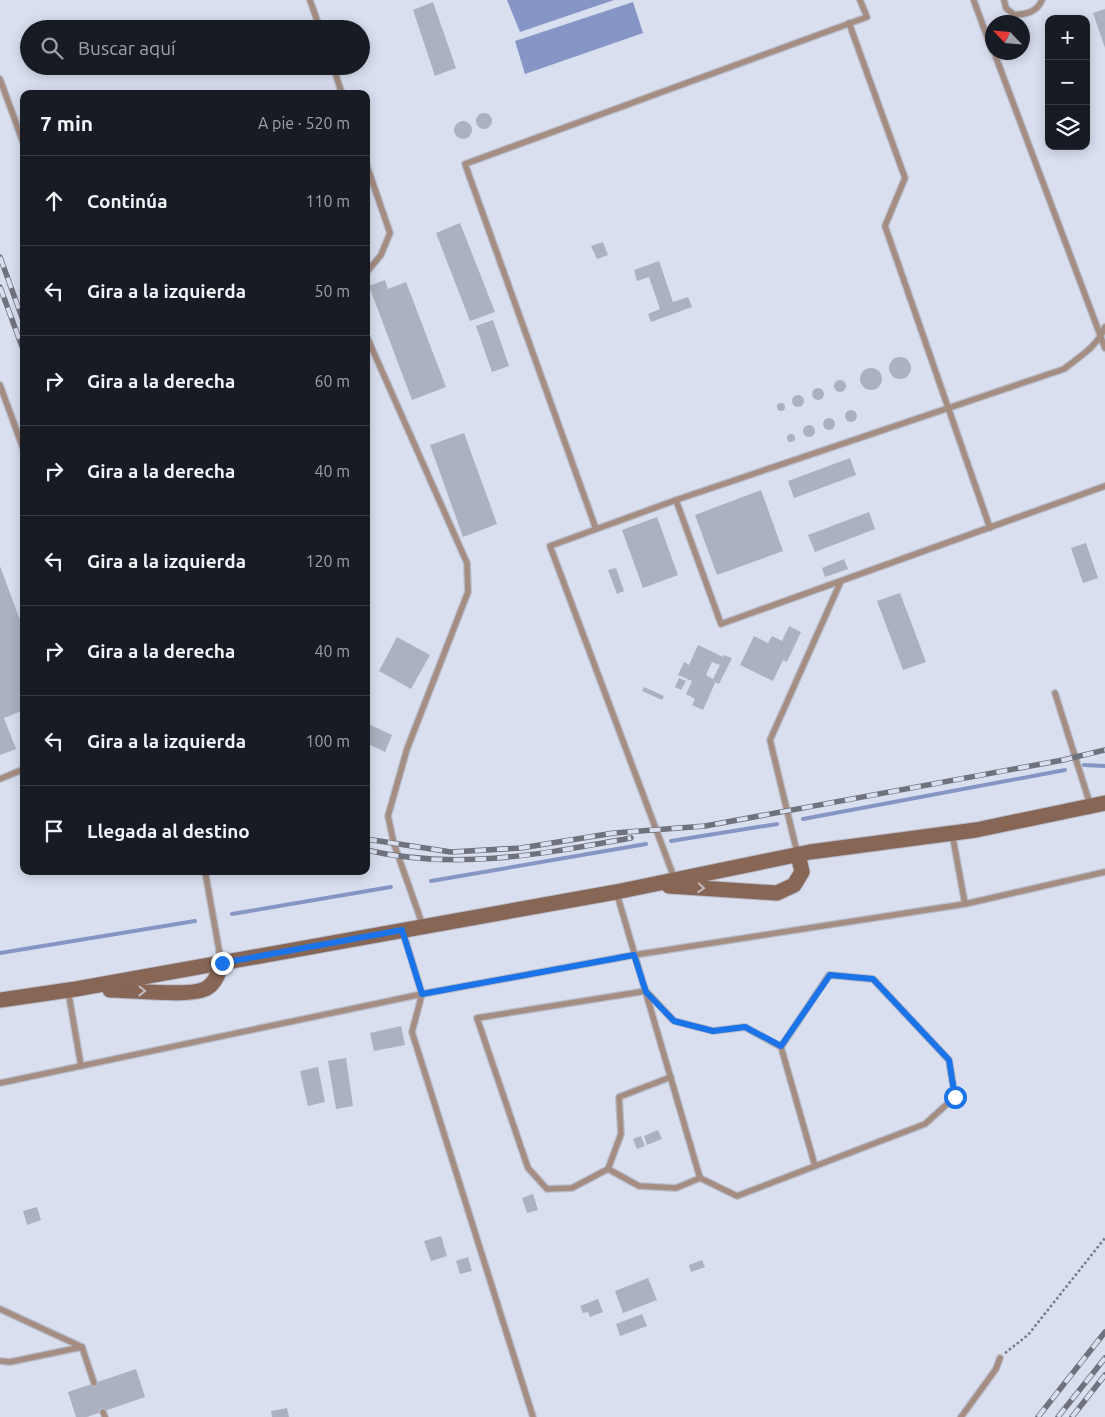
<!DOCTYPE html>
<html lang="es">
<meta charset="utf-8">
<style>
body{margin:0;font-family:Ubuntu,sans-serif;background:#242831;color:#f1f3f6}
.controls{position:absolute;right:15px;top:15px;display:grid;overflow:hidden;border-radius:10px;box-shadow:0 2px 12px #0003}
.controls button{width:45px;height:45px;display:grid;place-items:center;padding:0;border:0;border-bottom:1px solid #363941;background:#171b24;color:#f1f3f6;font:25px sans-serif}
.compass{position:absolute;left:985px;top:15px;width:45px;height:45px;border-radius:50%;background:#171b24;box-shadow:0 2px 12px #0003;rotate:296deg}
.stop{position:absolute;width:15px;height:15px;margin:-11px;border:4px solid #1a73e8;border-radius:50%;background:#fff}
.stop.end{background:#1a73e8;border-color:#fff;box-shadow:0 1px 5px #0008}
.list{margin:0;padding:0;list-style:none}
h2{display:flex;justify-content:space-between;align-items:center;height:65px;margin:0;padding:0 20px;font-size:21px}
h2 small{font-size:16px;font-weight:400;color:#9ea1a6}
.list li{display:grid;grid-template-columns:32px 1fr auto;gap:15px;align-items:center;box-sizing:border-box;height:90px;padding:0 20px;border-top:1px solid #363941}
.list b{display:block;font-size:19px;white-space:nowrap}
.list em{font-size:16px;font-style:normal;color:#9ea1a6}
.icon{flex:none;width:28px;height:28px;fill:none;stroke:currentColor;stroke-width:2;stroke-linecap:round;stroke-linejoin:round}
.map{position:relative;flex:none;width:1105px;height:1417px;overflow:hidden}
.search{position:absolute;background:#171b24;box-shadow:0 2px 12px #0003;left:20px;top:20px;width:350px;height:55px;display:flex;align-items:center;gap:12px;box-sizing:border-box;padding:0 18px;border-radius:28px;color:#9ea1a6;font-size:19px}
.panel{position:absolute;background:#171b24;box-shadow:0 2px 12px #0003;left:20px;top:90px;width:350px;height:785px;border-radius:10px}
.map>svg:first-child{display:block}
</style>
<div class="map">
<svg width="1105" height="1417" viewBox="0 0 1105 1417">
<rect width="100%" height="100%" fill="#d9dfef"/>
<g fill="#8596c6">
<polygon points="507,0 614,0 520,32"/>
<polygon points="633,2 643,33 525,74 515,41"/>
</g>
<g fill="none" stroke-linecap="round" stroke-linejoin="round">
<g stroke="#8596c6" stroke-width="4">
<polyline points="1084,765 1105,766"/>
<polyline points="803,819 1065,770"/>
<polyline points="671,841 777,824"/>
<polyline points="431,881 646,844"/>
<polyline points="232,914 391,887"/>
<polyline points="0,953 195,921"/>
</g>
</g>
<g fill="#acb1c0" fill-rule="evenodd">
<polygon points="433,2 456,68 435,76 413,10"/>
<polygon points="1105,9 1105,48 1093,13"/>
<circle cx="484" cy="121" r="8"/>
<circle cx="463" cy="130" r="9"/>
<polygon points="460,223 495,312 470,321 436,233"/>
<polygon points="603,242 608,255 597,259 591,246"/>
<polygon points="659,261 673,302 688,297 692,307 651,322 648,314 660,309 649,277 637,281 634,270"/>
<polygon points="385,280 388,289 406,282 446,387 412,400 369,286"/>
<polygon points="493,320 509,366 492,372 476,326"/>
<circle cx="900" cy="368" r="11"/>
<circle cx="871" cy="379" r="11"/>
<circle cx="840" cy="386" r="6"/>
<circle cx="818" cy="394" r="6"/>
<circle cx="798" cy="401" r="6"/>
<circle cx="781" cy="407" r="4"/>
<circle cx="851" cy="416" r="6"/>
<circle cx="829" cy="424" r="6"/>
<circle cx="809" cy="431" r="6"/>
<polygon points="464,433 497,524 463,537 430,445"/>
<circle cx="791" cy="438" r="4"/>
<polygon points="850,458 856,475 794,498 788,481"/>
<polygon points="761,490 783,551 717,575 695,515"/>
<polygon points="869,512 875,529 815,552 808,535"/>
<polygon points="657,517 678,575 643,588 622,530"/>
<polygon points="1086,543 1098,578 1083,583 1071,548"/>
<polygon points="844,559 848,569 825,577 822,568"/>
<polygon points="0,566 24,631 24,710 4,718 16,749 0,755"/>
<polygon points="616,568 624,591 617,594 608,570"/>
<polygon points="900,593 926,662 903,670 877,601"/>
<polygon points="789,626 801,632 787,662 783,660 773,681 740,665 754,636 768,643 772,636 782,641"/>
<polygon points="397,637 430,655 411,689 379,671"/>
<path d="M 698,645 L 723,657 L 724,655 L 732,658 L 719,684 L 712,681 L 715,683 L 703,710 L 692,705 L 695,699 L 686,694 L 692,681 L 678,675 L 684,662 L 689,665 ZM 712,662 L 720,665 L 713,679 L 706,675 Z"/>
<polygon points="679,678 686,681 681,690 675,687"/>
<polygon points="644,687 664,696 662,700 642,691"/>
<polygon points="366,723 392,735 385,752 366,743"/>
<polygon points="401,1026 405,1045 374,1051 370,1033"/>
<polygon points="346,1058 353,1106 336,1109 328,1061"/>
<polygon points="318,1067 325,1102 308,1106 300,1071"/>
<polygon points="658,1130 662,1139 647,1145 644,1136"/>
<polygon points="641,1136 645,1146 637,1149 633,1139"/>
<polygon points="533,1194 538,1210 527,1213 522,1198"/>
<polygon points="37,1207 41,1220 27,1225 23,1211"/>
<polygon points="441,1236 447,1256 431,1261 424,1241"/>
<polygon points="468,1257 472,1271 460,1274 456,1261"/>
<polygon points="702,1260 705,1267 691,1272 689,1265"/>
<polygon points="648,1278 657,1300 623,1313 615,1291"/>
<polygon points="598,1299 603,1312 590,1317 588,1312 583,1313 580,1306"/>
<polygon points="642,1314 647,1326 620,1336 616,1324"/>
<polygon points="136,1369 145,1397 87,1417 76,1417 68,1392"/>
<polygon points="287,1408 289,1417 272,1417 271,1411"/>
</g>
<g fill="none" stroke-linecap="round" stroke-linejoin="round">
<g stroke="#b8bdcc" stroke-width="8">
<g id="lane">
<polyline points="310,0 320,29"/>
<path d="M 1004,0 L 1006,8 L 1014,15 C 1027,14 1037,12 1042,0"/>
<polyline points="974,1 992,50"/>
<polyline points="849,23 905,178 885,226 990,528"/>
<polyline points="994,52 1105,348"/>
<polyline points="333,66 342,94"/>
<polyline points="0,79 24,145"/>
<polyline points="366,163 390,233 381,255 366,273"/>
<polyline points="366,335 467,563 468,592 407,749 388,816 394,844 423,926"/>
<polyline points="0,385 24,451"/>
<polyline points="676,500 721,624 1105,486"/>
<polyline points="596,529 465,164 867,17 860,0"/>
<polyline points="1055,693 1090,804"/>
<polyline points="0,779 24,769"/>
<polyline points="952,833 965,904"/>
<polyline points="797,852 770,740 841,581"/>
<polyline points="205,871 221,961"/>
<path d="M 675,880 L 550,546 L 676,500 L 1064,369 C 1079,357 1098,346 1105,327"/>
<polyline points="617,894 700,1178 737,1196 925,1124 955,1097 949,1060 873,979 829,975 781,1047"/>
<polyline points="403,932 422,994 412,1032 533,1417"/>
<polyline points="68,990 81,1066"/>
<polyline points="671,1077 619,1097 621,1134 608,1169 572,1188 547,1189 528,1168 477,1018 646,991 674,1021 713,1031 745,1027 781,1047 815,1166"/>
<polyline points="0,1083 422,994 634,955 965,904 1105,872"/>
<polyline points="608,1169 639,1186 676,1188 700,1178"/>
<polyline points="0,1309 82,1347 94,1383"/>
<polyline points="0,1361 10,1362 82,1347"/>
<polyline points="103,1412 105,1417"/>
<polyline points="961,1417 996,1369 1000,1358"/>
</g>
</g>
<g stroke="#b8bdcc" stroke-width="17">
<g id="secondary">
<polyline points="669,886 777,893 794,885 802,872 798,854"/>
<path d="M 110,990 C 131,990 187,997 205,989 C 215,985 219,972 222,963"/>
<polyline points="0,1000 76,989 616,892 810,852 976,830 1105,803"/>
</g>
</g>
<polyline stroke="#757984" stroke-width="2.5" stroke-dasharray="2.5 2.5" stroke-linecap="butt" points="1005,1353 1028,1335 1105,1238"/>
<use href="#lane" stroke="#a58d82" stroke-width="5.5"/>
<use href="#secondary" stroke="#886656" stroke-width="15"/>
<g stroke="#6f737d" stroke-width="5.5">
<g id="rail">
<polyline points="0,257 24,323"/>
<polyline points="0,287 24,352"/>
<polyline points="366,839 451,852 521,848 614,833 705,826 1063,760 1105,750"/>
<path d="M 366,850 C 457,871 542,854 631,838"/>
<polyline points="1038,1417 1105,1332"/>
<polyline points="1058,1417 1105,1358"/>
<polyline points="1072,1417 1105,1375"/>
</g>
</g>
<use href="#rail" stroke="#d9dfef" stroke-width="4" stroke-dasharray="11" stroke-linecap="butt"/>
</g>
<defs><path id="oneway-chevron" d="M-2-3.5L2.5 0L-2 3.5" fill="none" stroke-width="1.6" stroke-linecap="round" stroke-linejoin="round" transform="scale(1.25)"/></defs>
<g stroke="#c1bbc1">
<use href="#oneway-chevron" transform="translate(701 888) rotate(5)"/>
<use href="#oneway-chevron" transform="translate(142 991) rotate(1)"/>
</g>
<g fill="none" stroke-linecap="round" stroke-linejoin="round">
<polyline stroke="#1a73e8" stroke-width="6" points="222,963 402,930 422,994 634,955 646,992 674,1021 713,1031 745,1027 781,1046 830,975 873,979 949,1060 955,1097"/>
</g>
</svg>
<div class="controls">
<button>+</button>
<button>−</button>
<button><svg class="icon" aria-label="layers" viewBox="0 0 24 24"><path d="M12 4l9 5-9 5-9-5zM3 14l9 5 9-5"/></svg></button>
</div>
<svg class="compass" viewBox="-18 -18 36 36"><path d="M0-13l5 13h-10z" fill="#e53935"/><path d="M0 13l5-13h-10z" fill="#9ea1a6"/></svg>
<div class="stop" style="left:955px;top:1097px"></div>
<div class="stop end" style="left:222px;top:963px"></div>
<div class="search"><svg class="icon" aria-label="search" viewBox="0 0 24 24"><circle cx="10" cy="10" r="6"/><path d="M15 15l6 6"/></svg>Buscar aquí</div>
<section class="panel">
<h2>7 min<small>A pie · 520 m</small></h2>
<ul class="list">
<li><svg class="icon" aria-label="ahead" viewBox="0 0 24 24"><path d="M12 20V5M6 11l6-6 6 6"/></svg><div><b>Continúa</b></div><em>110 m</em></li>
<li><svg class="icon" aria-label="left" viewBox="0 0 24 24"><path d="M17 20v-9H6M10 6l-5 5 5 5"/></svg><div><b>Gira a la izquierda</b></div><em>50 m</em></li>
<li><svg class="icon" aria-label="right" viewBox="0 0 24 24"><path d="M7 20v-9h11M14 6l5 5-5 5"/></svg><div><b>Gira a la derecha</b></div><em>60 m</em></li>
<li><svg class="icon" aria-label="right" viewBox="0 0 24 24"><path d="M7 20v-9h11M14 6l5 5-5 5"/></svg><div><b>Gira a la derecha</b></div><em>40 m</em></li>
<li><svg class="icon" aria-label="left" viewBox="0 0 24 24"><path d="M17 20v-9H6M10 6l-5 5 5 5"/></svg><div><b>Gira a la izquierda</b></div><em>120 m</em></li>
<li><svg class="icon" aria-label="right" viewBox="0 0 24 24"><path d="M7 20v-9h11M14 6l5 5-5 5"/></svg><div><b>Gira a la derecha</b></div><em>40 m</em></li>
<li><svg class="icon" aria-label="left" viewBox="0 0 24 24"><path d="M17 20v-9H6M10 6l-5 5 5 5"/></svg><div><b>Gira a la izquierda</b></div><em>100 m</em></li>
<li><svg class="icon" aria-label="arrive" viewBox="0 0 24 24"><path d="M6 21V4h12l-3 4 3 4H6"/></svg><div><b>Llegada al destino</b></div></li>
</ul>
</section>
</div>
